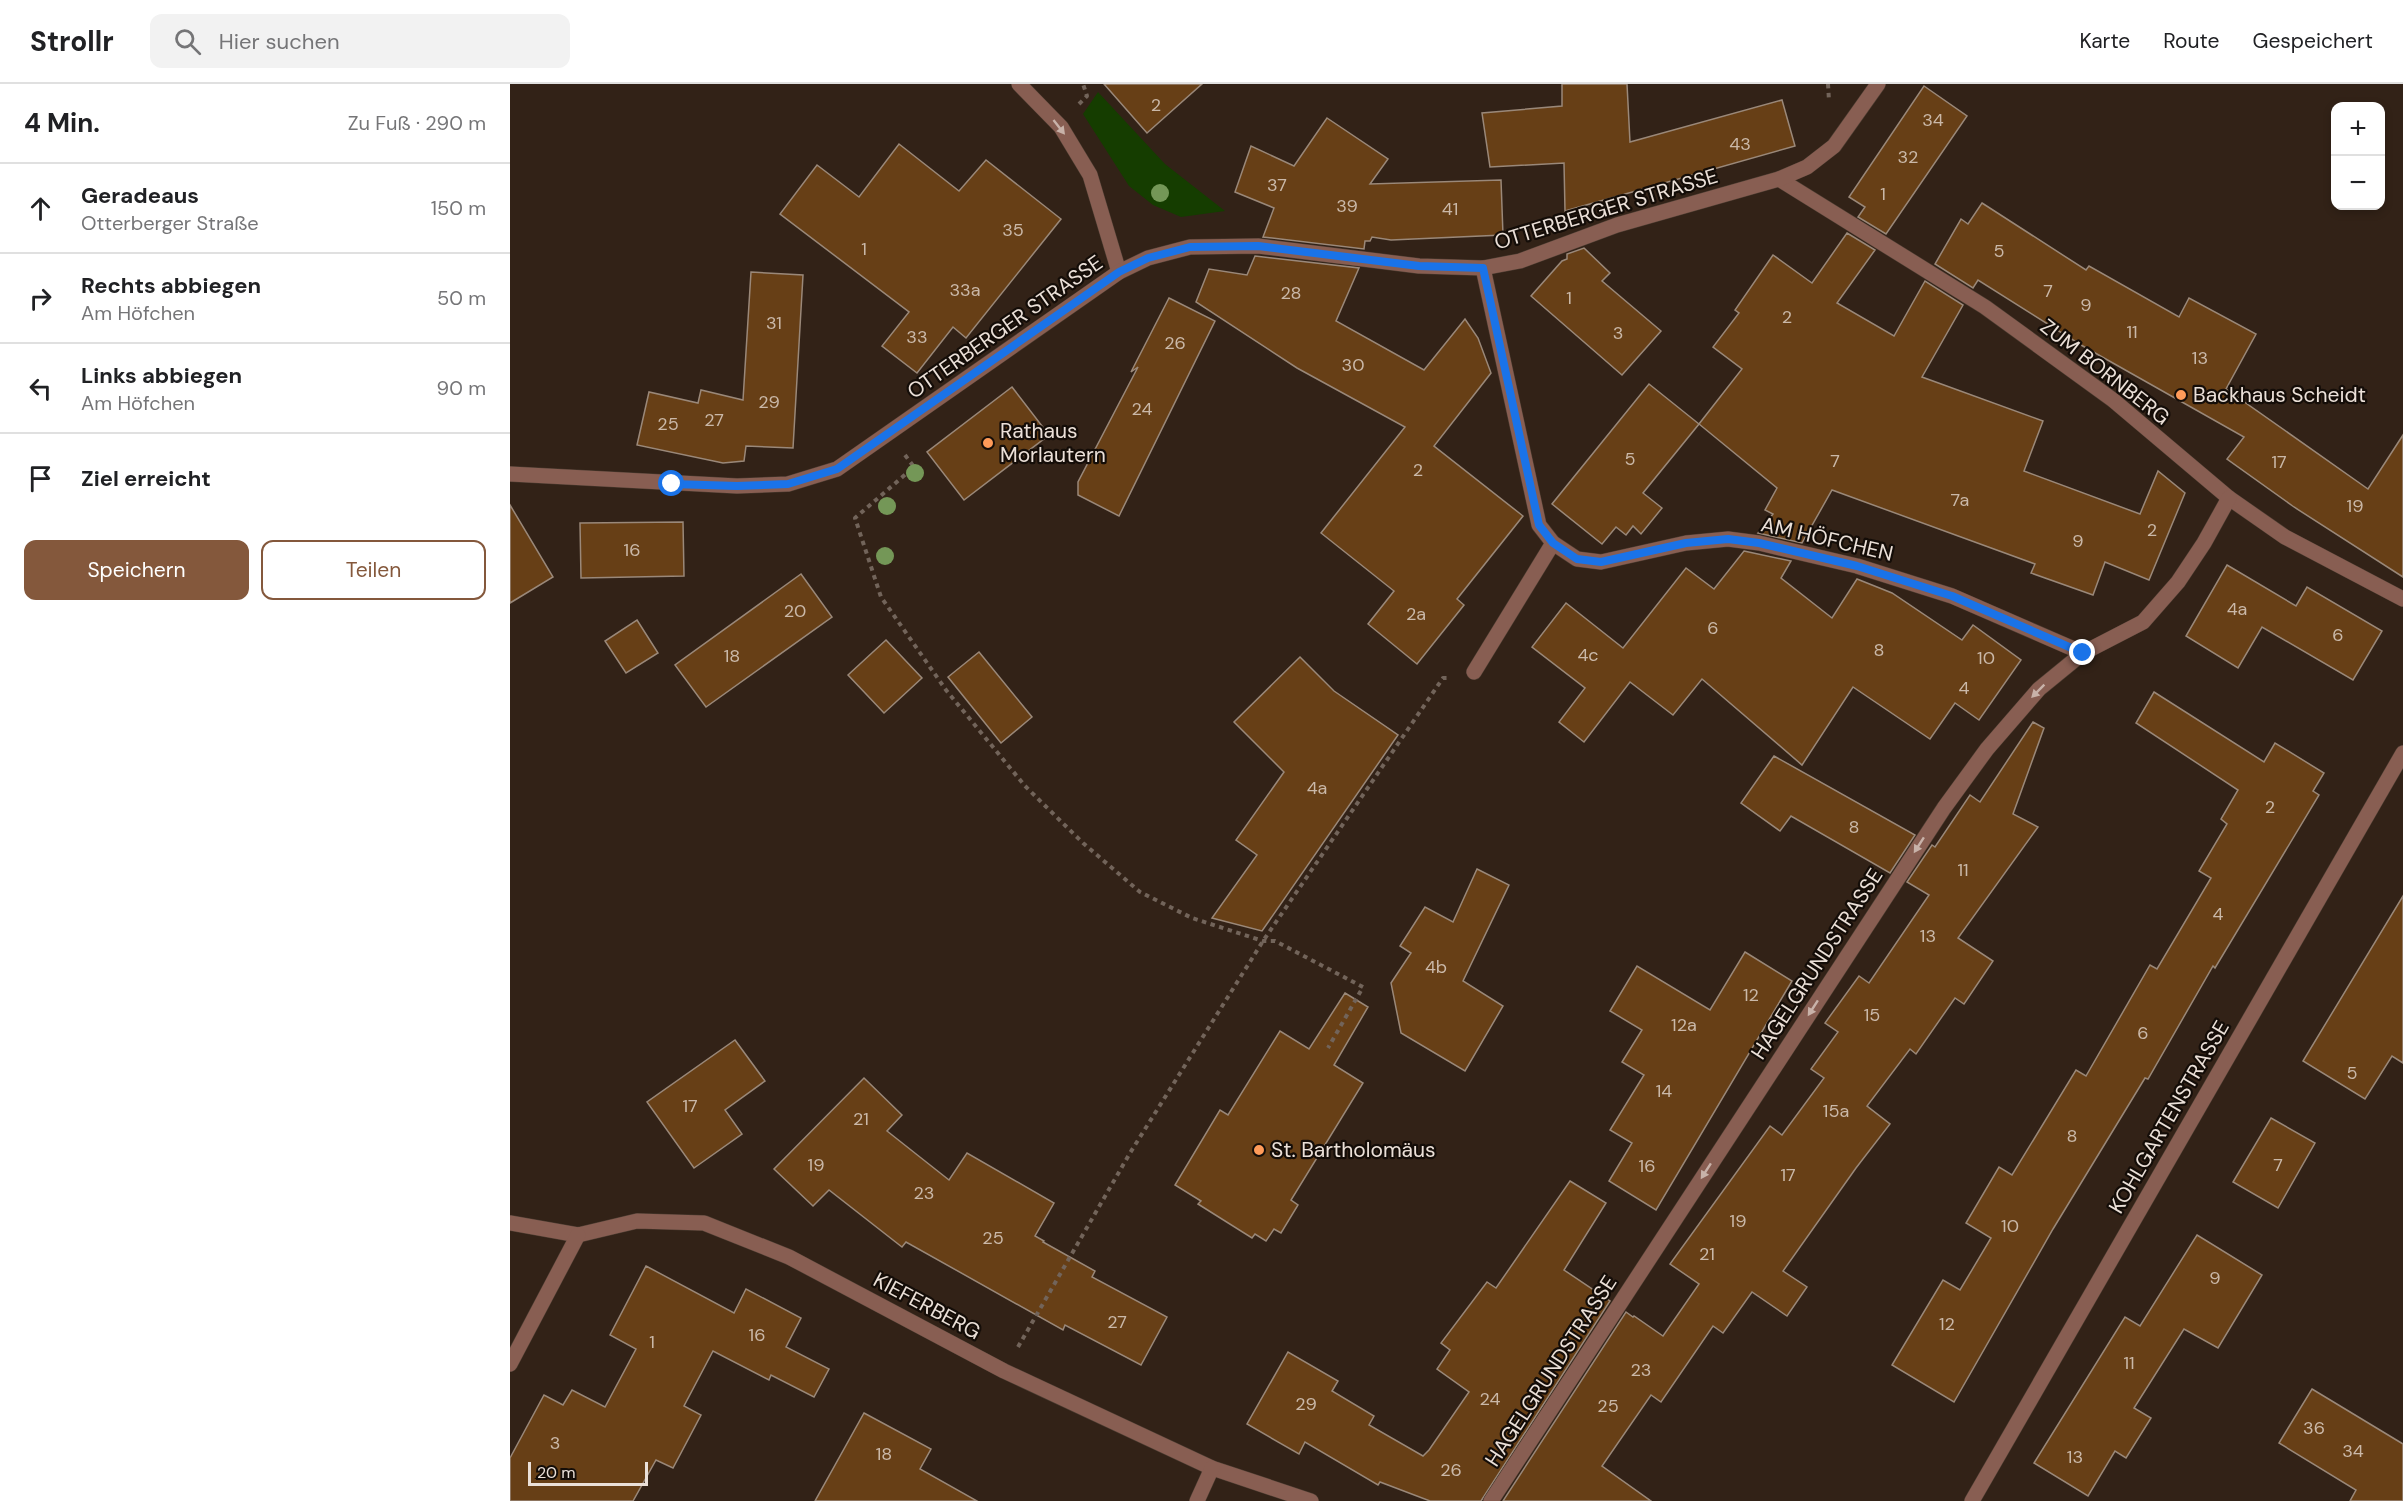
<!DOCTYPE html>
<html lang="de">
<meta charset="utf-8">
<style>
body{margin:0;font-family:"DM Sans",sans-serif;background:#f2f2f2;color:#202124}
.controls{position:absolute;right:18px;top:18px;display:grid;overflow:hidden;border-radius:12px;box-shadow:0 3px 9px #0003}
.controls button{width:54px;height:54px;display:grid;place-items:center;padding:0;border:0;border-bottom:2px solid #e0e0e0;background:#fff;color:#202124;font:30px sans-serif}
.scale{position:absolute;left:18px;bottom:15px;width:120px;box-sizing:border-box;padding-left:6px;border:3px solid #ebe0d8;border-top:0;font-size:16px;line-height:21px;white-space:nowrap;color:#ebe0d8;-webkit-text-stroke:4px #140d08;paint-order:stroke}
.stop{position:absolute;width:18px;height:18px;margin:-14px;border:4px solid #1a73e8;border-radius:50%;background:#fff}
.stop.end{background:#1a73e8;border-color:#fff;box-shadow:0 2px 6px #0008}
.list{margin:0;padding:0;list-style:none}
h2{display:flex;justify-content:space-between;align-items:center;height:78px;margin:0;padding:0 24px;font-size:26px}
h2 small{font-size:20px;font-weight:400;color:#757577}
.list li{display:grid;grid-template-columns:39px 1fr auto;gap:18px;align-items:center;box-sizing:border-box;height:90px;padding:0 24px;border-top:2px solid #e0e0e0}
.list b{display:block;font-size:22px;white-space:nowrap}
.list p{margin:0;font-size:20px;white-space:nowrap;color:#757577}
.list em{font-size:20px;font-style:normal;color:#757577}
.actions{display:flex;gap:12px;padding:18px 24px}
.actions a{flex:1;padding:14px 0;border:2px solid #84583c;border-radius:12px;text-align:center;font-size:21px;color:#84583c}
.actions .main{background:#84583c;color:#fff}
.icon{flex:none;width:33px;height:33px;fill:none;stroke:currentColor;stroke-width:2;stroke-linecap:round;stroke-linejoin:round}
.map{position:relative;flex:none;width:1893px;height:1417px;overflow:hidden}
header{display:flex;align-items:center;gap:36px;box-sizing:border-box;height:84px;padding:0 30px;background:#fff;border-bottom:2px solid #e0e0e0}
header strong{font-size:28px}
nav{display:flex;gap:33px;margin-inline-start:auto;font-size:21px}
.search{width:420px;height:54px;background:#f2f2f2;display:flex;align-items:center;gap:15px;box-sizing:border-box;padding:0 21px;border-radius:12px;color:#757577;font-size:22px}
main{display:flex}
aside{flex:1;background:#fff}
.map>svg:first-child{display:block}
</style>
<header>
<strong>Strollr</strong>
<div class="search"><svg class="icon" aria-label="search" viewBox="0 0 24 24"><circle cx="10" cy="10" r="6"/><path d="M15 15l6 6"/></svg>Hier suchen</div>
<nav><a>Karte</a><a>Route</a><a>Gespeichert</a></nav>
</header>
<main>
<aside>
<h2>4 Min.<small>Zu Fuß · 290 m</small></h2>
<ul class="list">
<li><svg class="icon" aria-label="ahead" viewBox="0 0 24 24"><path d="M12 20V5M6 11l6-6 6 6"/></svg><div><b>Geradeaus</b><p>Otterberger Straße</p></div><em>150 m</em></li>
<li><svg class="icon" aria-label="right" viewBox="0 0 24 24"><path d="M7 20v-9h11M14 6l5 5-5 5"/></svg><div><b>Rechts abbiegen</b><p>Am Höfchen</p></div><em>50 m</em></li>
<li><svg class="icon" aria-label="left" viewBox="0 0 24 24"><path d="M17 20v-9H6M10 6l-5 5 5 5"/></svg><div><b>Links abbiegen</b><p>Am Höfchen</p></div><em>90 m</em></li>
<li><svg class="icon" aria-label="arrive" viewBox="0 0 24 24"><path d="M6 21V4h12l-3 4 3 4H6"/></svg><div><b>Ziel erreicht</b></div></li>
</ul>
<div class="actions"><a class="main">Speichern</a><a>Teilen</a></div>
</aside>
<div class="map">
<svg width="1893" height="1417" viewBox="0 0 1893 1417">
<rect width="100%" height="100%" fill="#322217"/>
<polygon fill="#153d00" points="588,8 655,80 715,127 671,133 643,121 619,102 573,30"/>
<g fill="#673f16" stroke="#9a8879" stroke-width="1.5">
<polygon points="594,0 692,0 637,49"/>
<polygon points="1052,0 1117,0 1120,58 1272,16 1285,62 1055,127 1054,79 980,83 972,29 1052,22"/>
<polygon points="1414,2 1457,32 1376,150 1348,133 1355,123 1339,113"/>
<polygon points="817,34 878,75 860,100 991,96 993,151 881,156 862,153 860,157 855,157 854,165 753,153 764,124 725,108 741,62 784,82"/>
<polygon points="389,60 449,107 476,76 551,135 456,254 443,243 407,289 372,262 399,228 270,130 307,81 349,113"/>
<polygon points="1472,119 1576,186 1579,182 1669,233 1679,214 1746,250 1716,305 1858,405 1893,351 1893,493 1784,423 1717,375 1734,353 1571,261 1468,196 1463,204 1425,180 1451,135 1458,140"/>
<polygon points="1337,149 1365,166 1327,219 1384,252 1415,197 1453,221 1412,293 1533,337 1514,387 1630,430 1648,387 1675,409 1639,496 1595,478 1583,511 1521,489 1525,480 1322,406 1292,459 1248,449 1263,430 1255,426 1267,404 1189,340 1232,285 1203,263 1229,229 1225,226 1263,171 1302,199"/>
<polygon points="1074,164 1100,189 1092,197 1151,247 1112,291 1021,212 1052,177 1057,175 1057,170"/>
<polygon points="745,172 849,184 826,237 914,286 955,235 968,254 981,289 924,362 1013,432 947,515 954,521 907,580 858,540 884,507 811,449 895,343 787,284 686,218 699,185 737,191"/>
<polygon points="241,188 293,191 283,364 236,362 234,377 213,379 127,361 139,308 188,319 191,306 233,316"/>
<polygon points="659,214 705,237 609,432 568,411 568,398 628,283 621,288"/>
<polygon points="1139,300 1189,340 1133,409 1152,424 1131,450 1123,442 1116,451 1106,443 1092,460 1042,420"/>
<polygon points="502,303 539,351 454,416 417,368"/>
<polygon points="0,421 43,493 0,519"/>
<polygon points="173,438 174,492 71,494 70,439"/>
<polygon points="1234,467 1281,477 1271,494 1322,534 1347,495 1382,509 1452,556 1463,541 1511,576 1469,636 1445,619 1420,655 1343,603 1292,681 1192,595 1163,631 1120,598 1074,658 1049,638 1075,604 1022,563 1056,519 1113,564 1176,484 1204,505"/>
<polygon points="1717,481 1786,522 1797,503 1872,547 1843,596 1752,543 1728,584 1676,552"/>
<polygon points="291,490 322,533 196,623 165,581"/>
<polygon points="127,536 148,569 116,589 95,557"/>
<polygon points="376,556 412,594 374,629 338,591"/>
<polygon points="469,568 522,633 491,659 438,593"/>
<polygon points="790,573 824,607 888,651 752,847 702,834 747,771 726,756 774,688 724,638"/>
<polygon points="1644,608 1754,678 1765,659 1814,689 1803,707 1809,711 1705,884 1703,882 1638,995 1635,994 1543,1145 1444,1318 1382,1281 1433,1196 1450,1206 1481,1154 1456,1139 1489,1083 1502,1091 1566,986 1576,992 1640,881 1647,885 1701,794 1689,787 1717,740 1711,735 1728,706 1626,639"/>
<polygon points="1523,638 1534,644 1503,730 1528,743 1448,854 1483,877 1454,920 1445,914 1406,970 1400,965 1357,1022 1380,1040 1346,1084 1273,1187 1297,1203 1277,1232 1242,1208 1213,1249 1203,1242 1151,1318 1141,1311 1092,1382 1141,1417 993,1417 1116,1228 1123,1233 1124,1232 1153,1252 1189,1200 1160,1180 1260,1042 1272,1051 1314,994 1301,985 1328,948 1315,939 1349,892 1359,899 1419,811 1397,798 1422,761 1425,763 1460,711 1470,718"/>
<polygon points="1264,672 1405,751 1380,789 1281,732 1270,747 1231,719"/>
<polygon points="967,785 999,801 953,897 993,922 955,987 891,949 881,899 901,869 890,862 915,823 943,838"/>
<polygon points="1893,812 1893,979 1882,972 1855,1015 1793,977"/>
<polygon points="1235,868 1282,897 1146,1126 1099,1097 1122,1059 1100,1046 1134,991 1112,978 1132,946 1100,927 1127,882 1200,926"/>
<polygon points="835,909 858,923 824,981 853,999 781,1116 788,1121 771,1149 764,1145 756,1157 745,1150 742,1154 688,1120 691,1117 665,1101 710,1026 718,1031 770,947 799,965"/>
<polygon points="225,956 255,997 215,1026 232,1050 184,1084 137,1018"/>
<polygon points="354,994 392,1031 377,1047 439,1096 457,1069 544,1119 525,1152 534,1157 533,1158 585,1187 582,1193 657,1233 631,1281 555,1241 553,1246 396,1158 392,1163 319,1106 303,1122 264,1085"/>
<polygon points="1761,1034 1805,1059 1768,1124 1723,1098"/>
<polygon points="1060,1097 1096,1119 1054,1186 1100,1217 971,1417 920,1417 870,1398 868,1401 795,1358 789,1370 737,1340 778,1268 828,1297 822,1307 864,1332 859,1341 913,1372 919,1366 959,1308 927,1285 940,1266 931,1259 977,1198 986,1204"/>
<polygon points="1687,1151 1752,1191 1708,1264 1674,1245 1624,1324 1641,1334 1616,1374 1605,1367 1578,1412 1524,1379 1615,1233 1630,1242"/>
<polygon points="136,1182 224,1229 236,1205 291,1234 276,1263 319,1285 304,1313 261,1291 259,1296 203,1267 174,1322 191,1331 163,1384 146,1376 123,1417 0,1417 0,1374 34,1311 53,1321 62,1306 95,1323 126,1265 100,1251"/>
<polygon points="1802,1305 1893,1360 1893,1417 1840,1417 1846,1406 1769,1359"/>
<polygon points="354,1329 421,1365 410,1385 467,1417 305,1417"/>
</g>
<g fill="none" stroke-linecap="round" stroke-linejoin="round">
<g stroke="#4c3d32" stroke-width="16">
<g id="minor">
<polyline points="509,0 551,43 580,91 609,188"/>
<polyline points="1269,95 1475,223 1603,316 1719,414 1775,453 1893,515"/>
<polyline points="973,184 1029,441 1043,459 1067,475 1091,478 1176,459 1218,455 1249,459 1347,482 1442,512 1573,569"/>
<polyline points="0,390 227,402 278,400 327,385 609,188 638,174 680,163 748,162 909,182 973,184 1010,177 1107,141 1269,95 1297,83 1324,62 1368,0"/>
<polyline points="964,588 1043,459"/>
<polyline points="0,1139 68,1151 127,1137 194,1139 279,1173 494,1287 702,1384 801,1417"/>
<polyline points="0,1280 68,1151"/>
<polyline points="687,1417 702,1384"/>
<polyline points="981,1417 1434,724 1477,665 1529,605 1573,569 1633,538 1668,498 1694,459 1719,414"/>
<polyline points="1462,1417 1893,669"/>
</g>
</g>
<g stroke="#72645a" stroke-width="4" stroke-dasharray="4.5 4.5" stroke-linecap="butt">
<polyline points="1318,0 1319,17"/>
<polyline points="569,20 577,12 573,0"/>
<polyline points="395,371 404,383 345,434 371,513 436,606 515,702 573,759 630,808 682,834 753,857 765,857 853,903 818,964"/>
<polyline points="508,1263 620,1069 753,857 933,594 937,594"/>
</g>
<use href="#minor" stroke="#885e52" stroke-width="15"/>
</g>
<g fill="#749757">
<circle cx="650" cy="109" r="9"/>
<circle cx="405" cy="389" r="9"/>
<circle cx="377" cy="422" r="9"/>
<circle cx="375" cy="472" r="9"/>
</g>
<defs><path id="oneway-solid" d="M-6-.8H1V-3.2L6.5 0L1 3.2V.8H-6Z" transform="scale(1.5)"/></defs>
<g fill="#c8b2a9">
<use href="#oneway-solid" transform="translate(549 43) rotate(52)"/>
<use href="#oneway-solid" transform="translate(1528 607) rotate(135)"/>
<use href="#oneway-solid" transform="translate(1409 761) rotate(123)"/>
<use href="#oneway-solid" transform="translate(1303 924) rotate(123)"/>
<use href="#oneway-solid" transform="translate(1196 1087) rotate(123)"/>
</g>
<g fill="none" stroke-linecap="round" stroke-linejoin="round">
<polyline stroke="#1a73e8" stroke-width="8" points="162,400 227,402 278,400 327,385 609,188 638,174 680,163 748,162 909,182 973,184 1029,441 1043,459 1067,475 1091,478 1176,459 1218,455 1249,459 1347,482 1442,512 1573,569"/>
</g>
<g fill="#ff9b59" stroke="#140d08" stroke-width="2">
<circle cx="1671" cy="311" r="6"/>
<circle cx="478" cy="359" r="6"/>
<circle cx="749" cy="1066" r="6"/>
</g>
<g text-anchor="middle" stroke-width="4.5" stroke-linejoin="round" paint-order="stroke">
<g font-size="18" fill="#cab8a8">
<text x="646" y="27">2</text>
<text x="1423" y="42">34</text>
<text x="1230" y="66">43</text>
<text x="1398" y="79">32</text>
<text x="767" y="107">37</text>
<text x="1373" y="116">1</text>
<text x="837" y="128">39</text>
<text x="940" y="131">41</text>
<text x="503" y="152">35</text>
<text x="354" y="171">1</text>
<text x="1489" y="173">5</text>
<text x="455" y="212">33a</text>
<text x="1538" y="213">7</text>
<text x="781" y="215">28</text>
<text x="1059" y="220">1</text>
<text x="1576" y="227">9</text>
<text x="1277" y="239">2</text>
<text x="264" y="245">31</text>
<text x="1622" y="254">11</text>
<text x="1108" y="255">3</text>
<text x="407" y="259">33</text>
<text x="665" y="265">26</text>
<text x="1690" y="280">13</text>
<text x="843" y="287">30</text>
<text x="259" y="324">29</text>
<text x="632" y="331">24</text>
<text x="204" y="342">27</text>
<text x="158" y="346">25</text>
<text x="1120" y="381">5</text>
<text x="1325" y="383">7</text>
<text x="1769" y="384">17</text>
<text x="908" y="392">2</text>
<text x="1450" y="422">7a</text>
<text x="1845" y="428">19</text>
<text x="1642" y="452">2</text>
<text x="1568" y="463">9</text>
<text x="122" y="472">16</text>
<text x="1727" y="531">4a</text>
<text x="285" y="533">20</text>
<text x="906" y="536">2a</text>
<text x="1203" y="550">6</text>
<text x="1828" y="557">6</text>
<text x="1369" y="572">8</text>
<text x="1078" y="577">4c</text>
<text x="222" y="578">18</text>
<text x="1476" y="580">10</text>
<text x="1454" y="610">4</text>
<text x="807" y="710">4a</text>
<text x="1760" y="729">2</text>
<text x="1344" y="749">8</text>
<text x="1453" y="792">11</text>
<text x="1708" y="836">4</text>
<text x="1418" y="858">13</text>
<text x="926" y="889">4b</text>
<text x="1241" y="917">12</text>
<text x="1362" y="937">15</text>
<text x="1174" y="947">12a</text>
<text x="1633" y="955">6</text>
<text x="1842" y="995">5</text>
<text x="1154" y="1013">14</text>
<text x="180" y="1028">17</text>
<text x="1326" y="1033">15a</text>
<text x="351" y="1041">21</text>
<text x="1562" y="1058">8</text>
<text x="306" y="1087">19</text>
<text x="1768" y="1087">7</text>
<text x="1137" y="1088">16</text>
<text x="1278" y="1097">17</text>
<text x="414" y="1115">23</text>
<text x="1228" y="1143">19</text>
<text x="1500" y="1148">10</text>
<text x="483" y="1160">25</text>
<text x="1197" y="1176">21</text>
<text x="1705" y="1200">9</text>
<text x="607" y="1244">27</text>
<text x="1437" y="1246">12</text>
<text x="247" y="1257">16</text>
<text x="142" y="1264">1</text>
<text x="1619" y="1285">11</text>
<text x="1131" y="1292">23</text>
<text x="980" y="1321">24</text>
<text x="796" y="1326">29</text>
<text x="1098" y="1328">25</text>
<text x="1804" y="1350">36</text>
<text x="45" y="1365">3</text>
<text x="1843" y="1373">34</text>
<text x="374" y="1376">18</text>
<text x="1565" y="1379">13</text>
<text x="941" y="1392">26</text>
</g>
<g font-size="21" fill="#ebe0d8" stroke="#140d08">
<text transform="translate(1096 125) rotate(-17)" y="7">OTTERBERGER STRASSE</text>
<text transform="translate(495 243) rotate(-35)" y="7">OTTERBERGER STRASSE</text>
<text transform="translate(1595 288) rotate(38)" y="7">ZUM BORNBERG</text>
<text transform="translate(1317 455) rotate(13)" y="7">AM HÖFCHEN</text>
<text transform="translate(1307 880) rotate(-57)" y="7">HAGELGRUNDSTRASSE</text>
<text transform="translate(1659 1033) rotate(-60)" y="7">KOHLGARTENSTRASSE</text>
<text transform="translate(417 1222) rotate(28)" y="7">KIEFERBERG</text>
<text transform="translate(1041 1287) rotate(-57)" y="7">HAGELGRUNDSTRASSE</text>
</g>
<g font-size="21" fill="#ebe0d8" stroke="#140d08" text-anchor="start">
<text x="1683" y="318">Backhaus Scheidt</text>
<text x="490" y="354">Rathaus<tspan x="490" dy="24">Morlautern</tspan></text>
<text x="761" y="1073">St. Bartholomäus</text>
</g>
</g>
</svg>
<div class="controls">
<button>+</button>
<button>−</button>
</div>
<div class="scale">20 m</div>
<div class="stop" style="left:162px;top:400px"></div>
<div class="stop end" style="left:1573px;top:569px"></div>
</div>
</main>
